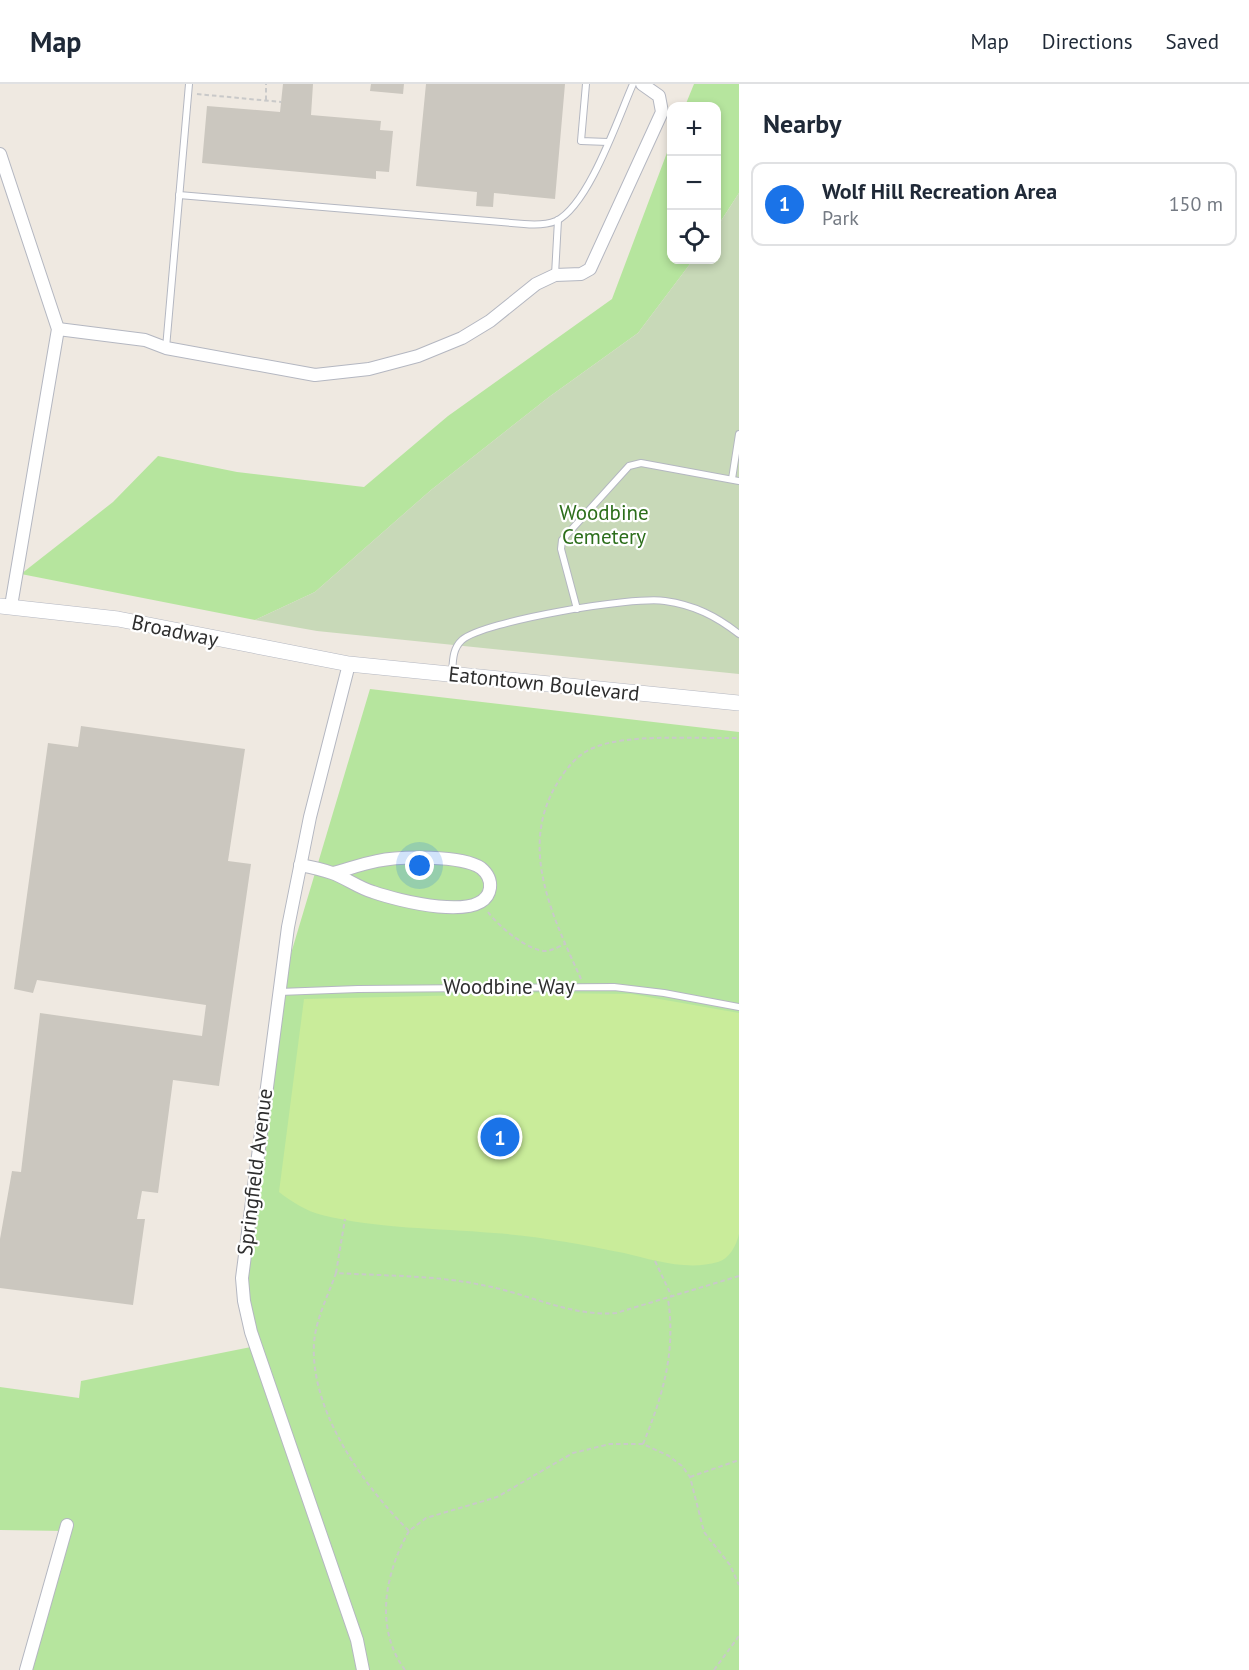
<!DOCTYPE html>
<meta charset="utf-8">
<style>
body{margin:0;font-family:"PT Sans",sans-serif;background:#f6f6f7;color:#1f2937}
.controls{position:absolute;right:18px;top:18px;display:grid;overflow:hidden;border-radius:12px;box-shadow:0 3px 9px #0003}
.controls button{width:54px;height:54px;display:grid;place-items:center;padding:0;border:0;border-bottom:2px solid #e0e1e3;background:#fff;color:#1f2937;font:30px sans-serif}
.you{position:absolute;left:420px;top:782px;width:21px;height:21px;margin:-15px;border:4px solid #fff;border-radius:50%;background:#1a73e8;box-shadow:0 0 0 9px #1a73e833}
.badge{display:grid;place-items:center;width:39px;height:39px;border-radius:50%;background:#1a73e8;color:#fff;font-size:20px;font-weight:700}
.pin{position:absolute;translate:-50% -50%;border:3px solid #fff;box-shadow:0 2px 6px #0006}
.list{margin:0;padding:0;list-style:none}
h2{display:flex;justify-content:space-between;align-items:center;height:78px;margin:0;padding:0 24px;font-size:26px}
h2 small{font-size:20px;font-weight:400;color:#747a83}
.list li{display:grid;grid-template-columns:39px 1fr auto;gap:18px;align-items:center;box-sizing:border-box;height:84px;margin:0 12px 12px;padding:0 12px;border:2px solid #e0e1e3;border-radius:12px}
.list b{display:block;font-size:22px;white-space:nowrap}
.list p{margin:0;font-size:20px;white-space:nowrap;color:#747a83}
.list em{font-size:20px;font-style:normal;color:#747a83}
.icon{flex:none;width:33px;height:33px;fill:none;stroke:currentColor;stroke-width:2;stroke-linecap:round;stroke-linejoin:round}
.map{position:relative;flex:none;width:739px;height:1586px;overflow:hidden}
header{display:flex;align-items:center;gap:36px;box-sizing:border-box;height:84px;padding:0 30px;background:#fff;border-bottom:2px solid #e0e1e3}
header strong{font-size:28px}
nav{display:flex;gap:33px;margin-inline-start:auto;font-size:21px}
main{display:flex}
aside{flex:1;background:#fff}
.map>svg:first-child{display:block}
</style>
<header>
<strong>Map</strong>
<nav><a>Map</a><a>Directions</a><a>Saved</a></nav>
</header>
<main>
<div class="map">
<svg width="739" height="1586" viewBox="0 0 739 1586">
<rect width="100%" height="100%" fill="#efe9e1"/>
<g fill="#b6e59e">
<polygon points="694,0 739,0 739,109 717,143 716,22 685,22"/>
<polygon points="671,58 672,176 693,176 638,249 549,313 431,406 315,508 255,536 21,490 113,418 158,372 237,388 364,403 448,332 612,215"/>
<polygon points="370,605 739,648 739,1586 27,1586 67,1447 0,1446 0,1303 79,1314 81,1297 256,1262 244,1193 278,913"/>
</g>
<polygon fill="#c8d9b8" points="739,109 739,590 317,547 255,536 315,508 431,406 549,313 638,249 693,176 716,176 717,143"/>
<path fill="#c9ec9a" d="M 549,909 L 631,910 L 739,929 L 739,1150 C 736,1162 730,1174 718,1178 C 687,1187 653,1176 624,1169 C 581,1160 537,1152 494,1149 C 436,1144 378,1145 322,1131 C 306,1127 292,1118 279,1108 L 304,915 Z"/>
<g fill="#cbc7bf">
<polygon points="283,0 313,0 311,31 381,37 380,46 393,47 389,88 376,87 376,95 202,79 207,22 280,28"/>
<polygon points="371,0 404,0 403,10 370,7"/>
<polygon points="426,0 565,0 555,115 494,109 493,123 476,122 477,108 416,102"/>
<polygon points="81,642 245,665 228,777 251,780 219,1002 173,996 158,1109 142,1107 137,1135 145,1135 133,1221 0,1204 0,1155 12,1087 21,1088 40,929 202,952 206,921 37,896 33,909 14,905 48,659 78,663"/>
</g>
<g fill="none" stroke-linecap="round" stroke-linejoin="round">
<g stroke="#b4b7c1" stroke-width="8">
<g id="service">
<polyline points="586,0 581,57 608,58"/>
<path d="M 179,111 L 524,140 C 535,141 546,141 556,137 C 589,121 618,34 633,0"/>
<polyline points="555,191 558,136"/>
<polyline points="166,264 189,0"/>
<polyline points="732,395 739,350"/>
<polyline points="577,525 561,465 562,456 629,382 641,379 739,397"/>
<path d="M 452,590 C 453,578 452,565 462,556 C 484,537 633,512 665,517 C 694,521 716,532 739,550"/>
<polyline points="279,908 358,905 614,903 664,909 739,923"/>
</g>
</g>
<g stroke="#b4b7c1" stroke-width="14">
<g id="minor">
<polyline points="0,70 58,245 11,522"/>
<polyline points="58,245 145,256 166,264 315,291 369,285 418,272 462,254 490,237 536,200 555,191 581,190 590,185 662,28 659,12 642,0"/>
<polyline points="349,580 310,733 288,843 242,1194 244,1217 251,1248 357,1556 363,1586"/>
<path d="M 300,781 C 311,783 321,785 332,789 C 346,794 359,804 373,808 C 396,816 485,840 490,804 C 491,796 487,789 481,784 C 462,771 400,772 377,777 C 362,780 348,785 333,789"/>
<polyline points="26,1586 67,1441"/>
</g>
</g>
<g stroke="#b4b7c1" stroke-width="16">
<polyline id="tertiary" points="0,522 118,535 349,580 739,619"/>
</g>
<g stroke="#c9c9c9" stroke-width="2" stroke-dasharray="4.5 3" stroke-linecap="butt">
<polyline points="197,10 281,18"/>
<polyline points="266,16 266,0"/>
<path d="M 488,828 C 498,842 529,868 547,867 C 553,866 560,862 565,860"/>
<path d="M 581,895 C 554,835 519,767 555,703 C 564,687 576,671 593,664 C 626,649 701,655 739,654"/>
<polyline points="655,1177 672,1213"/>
<polyline points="336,1189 345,1135"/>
<path d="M 739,1192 L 616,1229 C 570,1233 527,1209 482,1201 C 434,1191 385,1192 336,1189 C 328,1212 316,1234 314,1259 C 310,1327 363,1401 409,1447 L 426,1434 L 497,1413 L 573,1369 L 610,1360 L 643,1360 L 669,1372 L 682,1382 L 690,1393 L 704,1448 L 730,1481 L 739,1501"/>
<path d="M 643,1360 C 663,1311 676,1268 668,1215"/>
<polyline points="690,1393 739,1376"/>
<path d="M 405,1586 C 374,1544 385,1489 409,1447"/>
<polyline points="714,1586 739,1552"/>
</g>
<use href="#service" stroke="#fff" stroke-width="6"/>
<use href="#minor" stroke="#fff" stroke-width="12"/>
<use href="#tertiary" stroke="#fff" stroke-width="15"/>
</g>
<g text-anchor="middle" stroke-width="4.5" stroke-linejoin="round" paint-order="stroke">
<g font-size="21" fill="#2c6e1b" stroke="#fff">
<text x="604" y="436">Woodbine<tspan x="604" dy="24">Cemetery</tspan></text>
</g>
<g font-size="21" fill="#2e2e2e" stroke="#fff">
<text transform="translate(175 547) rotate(12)" y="7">Broadway</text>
<text transform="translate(544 600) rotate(6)" y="7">Eatontown Boulevard</text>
<text x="509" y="910">Woodbine Way</text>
<text transform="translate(255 1088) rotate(-83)" y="7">Springfield Avenue</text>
</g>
</g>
</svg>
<div class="controls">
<button>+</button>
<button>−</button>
<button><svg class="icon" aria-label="locate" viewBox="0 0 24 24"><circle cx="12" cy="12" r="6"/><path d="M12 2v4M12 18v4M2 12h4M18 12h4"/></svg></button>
</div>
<div class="you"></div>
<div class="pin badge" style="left:500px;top:1053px">1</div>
</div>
<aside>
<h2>Nearby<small></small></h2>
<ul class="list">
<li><span class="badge">1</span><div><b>Wolf Hill Recreation Area</b><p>Park</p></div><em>150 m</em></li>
</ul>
</aside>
</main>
